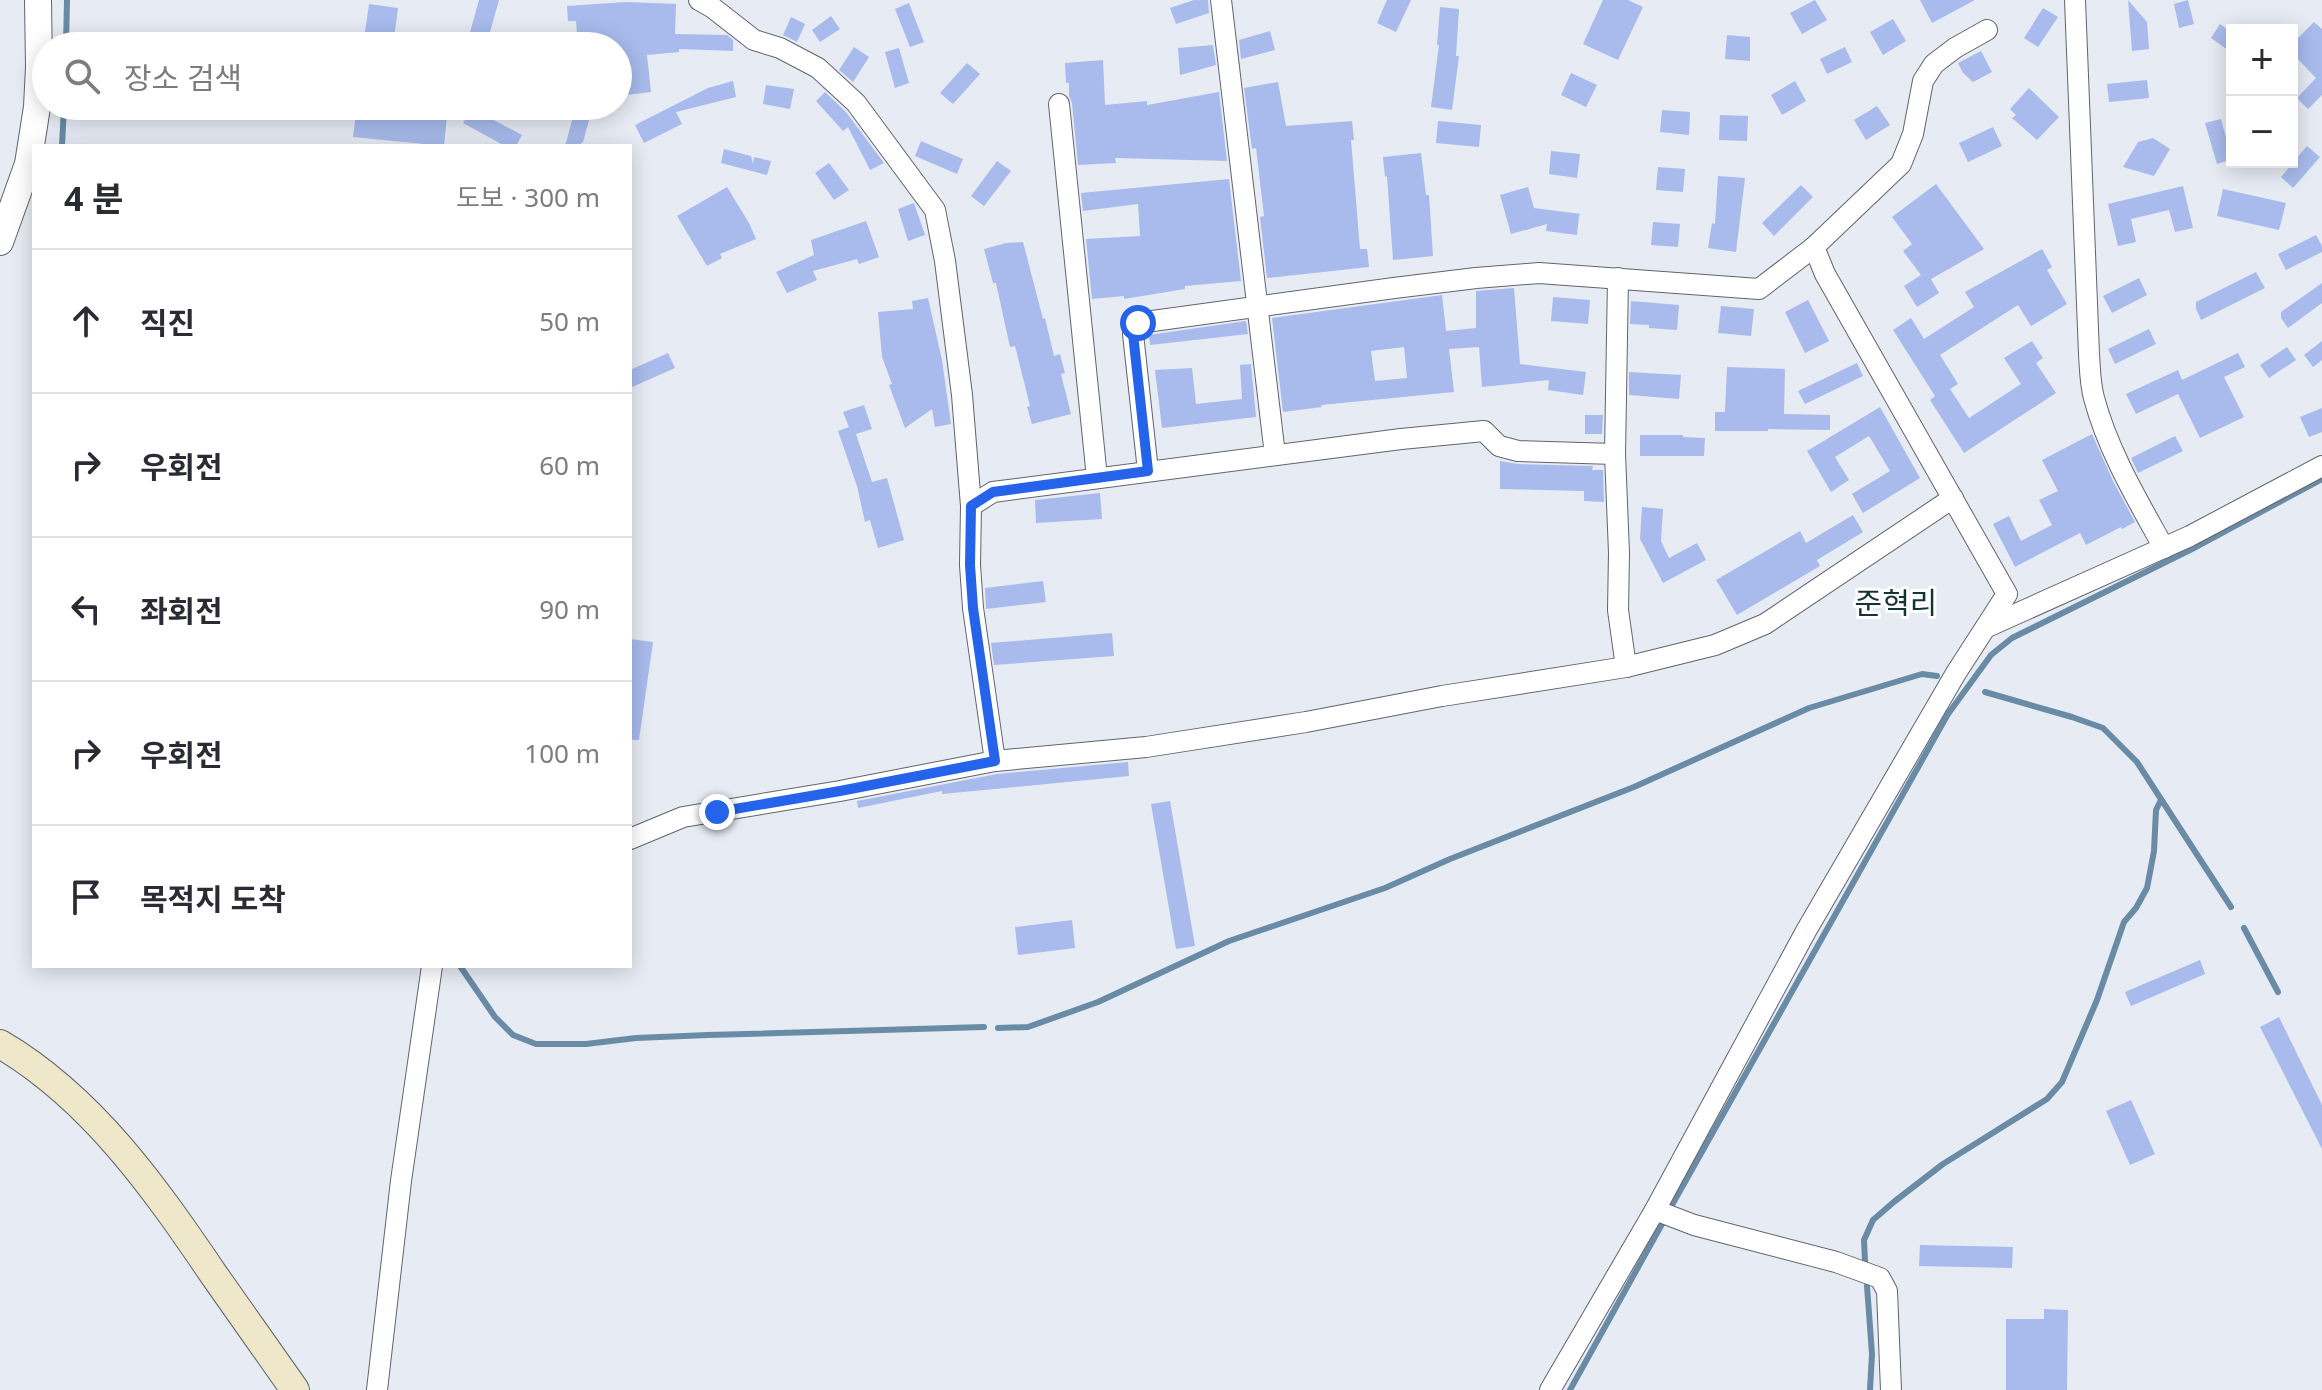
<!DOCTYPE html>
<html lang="ko">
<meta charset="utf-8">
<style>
body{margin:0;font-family:"Noto Sans","Noto Sans KR",sans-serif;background:#f7f7f7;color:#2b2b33}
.controls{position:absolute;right:24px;top:24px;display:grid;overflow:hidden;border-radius:0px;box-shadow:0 4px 20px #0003}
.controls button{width:72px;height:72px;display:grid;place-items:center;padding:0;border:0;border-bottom:2px solid #e1e1e2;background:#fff;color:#2b2b33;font:40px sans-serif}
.stop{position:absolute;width:24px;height:24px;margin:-18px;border:6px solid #2563eb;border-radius:50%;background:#fff}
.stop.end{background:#2563eb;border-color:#fff;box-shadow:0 2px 8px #0008}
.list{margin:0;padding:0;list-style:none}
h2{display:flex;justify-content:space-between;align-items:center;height:104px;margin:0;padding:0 32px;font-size:34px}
h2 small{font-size:26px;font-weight:400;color:#7c7c81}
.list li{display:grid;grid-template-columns:52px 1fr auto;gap:24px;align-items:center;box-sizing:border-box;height:144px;padding:0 32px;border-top:2px solid #e1e1e2}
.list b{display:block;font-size:30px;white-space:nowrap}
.list em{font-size:26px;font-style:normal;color:#7c7c81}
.icon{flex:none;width:44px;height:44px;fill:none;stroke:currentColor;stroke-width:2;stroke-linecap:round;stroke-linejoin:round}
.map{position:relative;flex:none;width:2322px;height:1390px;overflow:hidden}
.search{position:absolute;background:#fff;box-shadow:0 4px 20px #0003;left:32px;top:32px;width:600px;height:88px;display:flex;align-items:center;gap:20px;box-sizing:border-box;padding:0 28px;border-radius:44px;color:#7c7c81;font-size:30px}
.panel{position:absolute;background:#fff;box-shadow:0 4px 20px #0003;left:32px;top:144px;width:600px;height:824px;border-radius:0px}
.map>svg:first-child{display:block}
</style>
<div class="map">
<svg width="2322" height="1390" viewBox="0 0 2322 1390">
<rect width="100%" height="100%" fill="#e7ebf4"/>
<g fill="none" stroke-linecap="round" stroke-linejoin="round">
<g stroke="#698ba6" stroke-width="6">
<polyline points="66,46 67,0"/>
<polyline points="62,146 64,106"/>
<polyline points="1985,692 2072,717 2103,728 2137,762 2231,907"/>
<polyline points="2244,928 2278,992"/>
<polyline points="460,966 495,1017 513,1035 536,1044 586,1044 636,1038 708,1035 984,1027"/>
<polyline points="998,1028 1028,1027 1098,1002 1229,941 1385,888 1450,859 1634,787 1809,708 1922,674 1937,676"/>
<polyline points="1672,1205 1948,714 1991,655 2012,638 2192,549 2322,479"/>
<polyline points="1865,1262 1864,1240 1873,1220 1895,1201 1943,1164 2047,1099 2062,1082 2097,1000 2124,922 2136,908 2147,888 2154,851 2156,810 2161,800"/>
<polyline points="1867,1286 1872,1354 1870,1390"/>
<polyline points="1570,1390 1662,1224"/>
</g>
</g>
<g fill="#a8bbec" fill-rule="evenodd">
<polygon points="479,0 499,0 486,46 470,46 473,37 469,36"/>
<polygon points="1194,0 1208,0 1209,13 1176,24 1170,8"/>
<polygon points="1387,0 1411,0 1396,32 1377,23"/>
<polygon points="1603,0 1628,0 1643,7 1618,60 1583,44"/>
<polygon points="1815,0 1827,20 1802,34 1790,13"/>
<polygon points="1920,0 1975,0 1932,23"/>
<polygon points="2128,0 2147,22 2149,49 2132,51"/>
<polygon points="2188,0 2194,24 2179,28 2174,4"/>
<polygon points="626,2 676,4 675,34 727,35 733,40 733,51 679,49 679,52 647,55 651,92 618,96 618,46 578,46 576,21 568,21 567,6"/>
<polygon points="909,3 924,42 910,47 895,9"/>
<polygon points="369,4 398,8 393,46 363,46"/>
<polygon points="1440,7 1459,9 1456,56 1459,56 1452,110 1431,107 1439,45 1437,45"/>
<polygon points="2043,8 2058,17 2038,47 2024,38"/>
<polygon points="831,16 840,29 820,42 812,30"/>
<polygon points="791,17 805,24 797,42 783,35"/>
<polygon points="1893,19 1906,41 1883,55 1870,32"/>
<polygon points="2314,22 2322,29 2322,95 2308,109 2297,98 2316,78 2292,53 2292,44"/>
<polygon points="2220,24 2232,33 2232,53 2211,38"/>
<polygon points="1270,31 1275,50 1241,59 1239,40"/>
<polygon points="1727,35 1750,37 1750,61 1725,59"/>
<polygon points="1213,45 1216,65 1180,75 1178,48"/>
<polygon points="854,47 869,57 853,82 839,70"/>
<polygon points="1845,47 1852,62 1827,74 1820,59"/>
<polygon points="899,48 909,83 895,88 885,52"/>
<polygon points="1981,51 1992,72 1973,82 1963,73 1958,63"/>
<polygon points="1103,60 1105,105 1147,101 1147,105 1219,92 1227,161 1115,158 1116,163 1078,165 1072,103 1069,96 1069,83 1066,83 1065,63"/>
<polygon points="967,63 980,74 953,104 940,93"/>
<polygon points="1571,73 1597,85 1586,107 1561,95"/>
<polygon points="2147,80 2149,98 2109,102 2107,84"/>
<polygon points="733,81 736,97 676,112 682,124 644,143 635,125 708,88"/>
<polygon points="1795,81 1806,101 1782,115 1771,95"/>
<polygon points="1278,82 1286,126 1352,121 1354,140 1351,140 1360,249 1367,249 1369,267 1267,278 1260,217 1264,216 1256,148 1252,149 1244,88"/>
<polygon points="766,85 794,89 790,109 763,104"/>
<polygon points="2029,88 2059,117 2037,140 2012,118 2016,115 2010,109"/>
<polygon points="825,92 846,112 884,163 870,170 848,127 843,131 816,101"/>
<polygon points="357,106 430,106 429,114 447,116 444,146 353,137"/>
<polygon points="576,106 593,106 583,142 578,146 565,146"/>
<polygon points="1877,106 1890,125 1866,140 1854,120"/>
<polygon points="471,108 522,135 516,146 505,146 463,123"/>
<polygon points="1662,110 1690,112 1689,135 1660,132"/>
<polygon points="1720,115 1748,116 1747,141 1719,140"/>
<polygon points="2221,119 2232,159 2217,164 2205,123"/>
<polygon points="1438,121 1481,125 1479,147 1436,143"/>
<polygon points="1993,127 2002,146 1968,162 1959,143"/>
<polygon points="2153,138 2170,149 2154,176 2123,167 2138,142"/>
<polygon points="921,141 963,159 957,174 915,156"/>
<polygon points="2307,146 2320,157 2293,188 2281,177"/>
<polygon points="724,149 751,156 753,164 754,157 771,161 767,175 721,163"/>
<polygon points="1551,151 1580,154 1577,178 1549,174"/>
<polygon points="1421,153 1426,195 1429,195 1433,256 1393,260 1387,176 1385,177 1383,157"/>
<polygon points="997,161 1011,171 984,206 971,196"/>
<polygon points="829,163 849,190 834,200 815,173"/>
<polygon points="1658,167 1685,169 1683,192 1656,190"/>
<polygon points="1718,176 1745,178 1736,252 1708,248 1712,223 1715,224"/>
<polygon points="1229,179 1241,281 1185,286 1185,289 1124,299 1124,296 1092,299 1086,239 1140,236 1138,204 1083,211 1081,193"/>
<polygon points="1936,184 1984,249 1931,279 1939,293 1917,307 1904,286 1921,275 1903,251 1912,244 1892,217"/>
<polygon points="1801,185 1813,197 1774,236 1762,223"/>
<polygon points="2183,186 2193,228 2175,232 2169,210 2131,219 2136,242 2118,246 2108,204"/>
<polygon points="727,187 749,223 756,239 720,254 722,258 707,266 677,216"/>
<polygon points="1528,187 1534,208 1581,214 1579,215 1577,235 1546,231 1547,224 1511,234 1500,195"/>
<polygon points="2223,189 2286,203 2279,230 2217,216"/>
<polygon points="914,203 925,235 908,241 898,209"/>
<polygon points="866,221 879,257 859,264 857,259 813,271 817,280 787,293 776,272 814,255 811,240"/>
<polygon points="1653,222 1680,224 1678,247 1651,245"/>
<polygon points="2316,235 2322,246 2322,252 2286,270 2278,254"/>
<polygon points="1023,242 1043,319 1045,318 1054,356 1060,354 1065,373 1061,374 1071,414 1032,424 1027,407 1030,406 1015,346 1010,347 996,283 993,283 984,249 1006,243"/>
<polygon points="2042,249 2052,267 2047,270 2067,304 2031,326 2018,305 1940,355 1958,384 1950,389 1969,418 2021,384 2004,358 2032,341 2043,358 2036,363 2056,393 1964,453 1930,400 1935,396 1893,330 1911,318 1924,339 1974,307 1965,292"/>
<polygon points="2256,272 2265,288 2201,320 2196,309 2196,302"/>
<polygon points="2139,278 2147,295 2112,313 2103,296"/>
<polygon points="2322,283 2322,303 2288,328 2281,318 2281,312"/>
<path d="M 1514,288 L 1520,364 L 1586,372 L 1583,395 L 1548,390 L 1549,380 L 1482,387 L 1479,347 L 1449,349 L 1454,392 L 1321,405 L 1322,407 L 1283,412 L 1272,318 L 1442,295 L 1446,331 L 1476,328 L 1476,291 ZM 1404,347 L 1407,378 L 1375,381 L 1371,351 Z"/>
<polygon points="1553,297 1590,300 1588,324 1551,321"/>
<polygon points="928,298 942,360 951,424 935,427 932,409 905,428 889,385 892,384 882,357 878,312 913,309 912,301"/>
<polygon points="1808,300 1829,341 1805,353 1785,312"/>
<polygon points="1631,301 1679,305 1677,330 1649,328 1649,325 1630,324"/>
<polygon points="1721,306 1754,309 1751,336 1718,333"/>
<polygon points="1246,321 1248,334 1150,345 1149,335"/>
<polygon points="2149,329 2156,344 2115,364 2108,349"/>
<polygon points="2322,341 2322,360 2313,367 2304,355"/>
<polygon points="2287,347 2296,360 2269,378 2260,365"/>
<polygon points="668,353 675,368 630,388 630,370"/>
<polygon points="2238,353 2245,367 2224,377 2244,417 2200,438 2178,394 2136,414 2126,394 2178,370 2182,380"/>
<polygon points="1857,363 1863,376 1805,404 1798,391"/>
<polygon points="1251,364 1256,417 1162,428 1155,370 1192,368 1196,404 1242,399 1240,365"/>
<polygon points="1727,367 1785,369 1784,414 1830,415 1830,430 1768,429 1768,431 1715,431 1715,412 1725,412"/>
<polygon points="1629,372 1681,375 1679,399 1629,395"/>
<polygon points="864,405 872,429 856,434 872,482 887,478 904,540 878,548 870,520 865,522 857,486 838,431 849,427 843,412"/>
<polygon points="1880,407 1920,478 1863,513 1852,494 1890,471 1869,436 1835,457 1849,480 1831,492 1807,451"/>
<polygon points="2322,408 2322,432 2309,437 2300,417"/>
<polygon points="1585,415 1603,415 1602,434 1585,434"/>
<polygon points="2092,434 2113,481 2135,522 2122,529 2121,527 2086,545 2080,533 2015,567 1993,524 2009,516 2021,541 2052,525 2039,500 2058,491 2042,460"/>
<polygon points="1640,435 1683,435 1683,437 1705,438 1704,456 1640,456"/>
<polygon points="2175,436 2183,451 2138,473 2131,458"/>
<polygon points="1500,461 1518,464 1593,466 1592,470 1603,470 1604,502 1584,501 1584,491 1500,489"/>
<polygon points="1100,493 1102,519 1036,523 1035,500"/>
<polygon points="1642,507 1663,509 1661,541 1669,558 1697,543 1706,560 1663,583 1640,539"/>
<polygon points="1853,515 1863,532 1817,560 1820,566 1737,615 1716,580 1800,531 1806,543"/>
<polygon points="1043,581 1046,602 986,609 985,588"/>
<polygon points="1112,633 1114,656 994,665 991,643"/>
<polygon points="630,639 653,642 639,740 630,740"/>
<polygon points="1128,762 1129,776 942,794 942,791 858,808 857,801 997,774"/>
<polygon points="1170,801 1195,946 1176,949 1151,804"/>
<polygon points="1072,920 1075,948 1018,955 1015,927"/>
<polygon points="2200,960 2205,974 2131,1006 2125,992"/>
<polygon points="2279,1017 2322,1105 2322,1149 2260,1027"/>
<polygon points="2131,1100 2155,1154 2130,1165 2106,1111"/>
<polygon points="1920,1245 2013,1247 2012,1268 1919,1266"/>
<polygon points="2044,1309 2068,1310 2067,1390 2006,1390 2006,1319 2044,1319"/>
</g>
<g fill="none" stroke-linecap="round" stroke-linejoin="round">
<g stroke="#61646c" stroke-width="22">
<g id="minor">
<polyline points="699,0 713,8 754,40 780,48 818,68 856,103 935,210 945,261 962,395 971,506 970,565 973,608 995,761"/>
<polyline points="1221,0 1275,455"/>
<path d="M 2075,0 L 2089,354 C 2090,369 2090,384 2094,398 C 2108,451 2138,501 2164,548"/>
<polyline points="1059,104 1097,478"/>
<polyline points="1618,278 1615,454 1619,553 1618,610 1626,667"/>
<polyline points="1148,471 1133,334 1138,323 1394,288 1476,278 1539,273 1759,289 1814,247 1901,164 1913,134 1923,81 1934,64 1955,48 1987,30"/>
<polyline points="971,506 993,492 1401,439 1484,431 1499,446 1518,451 1615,454"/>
<polyline points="1987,627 2190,536 2322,466"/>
<polyline points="630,839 683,817 840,791 995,761 1146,747 1306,722 1442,696 1626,667 1715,645 1765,624 1953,498"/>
<polyline points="1655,1210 1694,1225 1836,1262 1880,1278 1887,1291 1891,1390"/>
<polyline points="377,1390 401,1181 432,966"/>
<polyline points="1550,1390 1655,1210 1806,931 1956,673 2007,594 1825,274 1814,247"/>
</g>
</g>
<g stroke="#61646c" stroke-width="28">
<polyline id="tertiary" points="0,242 28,164 37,107 39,67 38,0"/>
</g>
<g stroke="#61646c" stroke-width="30">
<path id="secondary" d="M 0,1044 C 92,1098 155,1188 214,1275 C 241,1313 268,1352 295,1390"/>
</g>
<use href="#minor" stroke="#fff" stroke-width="20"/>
<use href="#tertiary" stroke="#fff" stroke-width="26"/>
<use href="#secondary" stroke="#efe7c9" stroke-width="28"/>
</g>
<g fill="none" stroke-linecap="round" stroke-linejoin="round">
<polyline stroke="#2563eb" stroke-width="10" points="717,812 840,791 995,761 973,608 970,565 971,506 993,492 1148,471 1133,334 1138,323"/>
</g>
<g text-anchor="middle" stroke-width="6" stroke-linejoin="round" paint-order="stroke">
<g font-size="30" fill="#123533" stroke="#fff">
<text x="1896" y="614">준혁리</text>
</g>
</g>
</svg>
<div class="controls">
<button>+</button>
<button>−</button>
</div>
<div class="stop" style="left:1138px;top:323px"></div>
<div class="stop end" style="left:717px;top:812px"></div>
<div class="search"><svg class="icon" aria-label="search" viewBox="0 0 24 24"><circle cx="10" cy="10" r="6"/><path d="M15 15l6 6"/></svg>장소 검색</div>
<section class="panel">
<h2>4 분<small>도보 · 300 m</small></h2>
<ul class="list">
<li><svg class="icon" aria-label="ahead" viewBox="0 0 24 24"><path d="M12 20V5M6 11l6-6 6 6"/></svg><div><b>직진</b></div><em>50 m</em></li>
<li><svg class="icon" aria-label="right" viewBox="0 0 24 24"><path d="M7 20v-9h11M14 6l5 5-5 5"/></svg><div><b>우회전</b></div><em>60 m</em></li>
<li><svg class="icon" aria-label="left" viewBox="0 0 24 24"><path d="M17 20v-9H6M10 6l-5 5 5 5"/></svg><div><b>좌회전</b></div><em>90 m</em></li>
<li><svg class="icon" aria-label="right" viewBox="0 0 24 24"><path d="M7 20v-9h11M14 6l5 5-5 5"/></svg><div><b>우회전</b></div><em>100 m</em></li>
<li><svg class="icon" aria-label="arrive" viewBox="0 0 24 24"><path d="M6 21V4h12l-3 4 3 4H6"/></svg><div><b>목적지 도착</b></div></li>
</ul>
</section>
</div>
